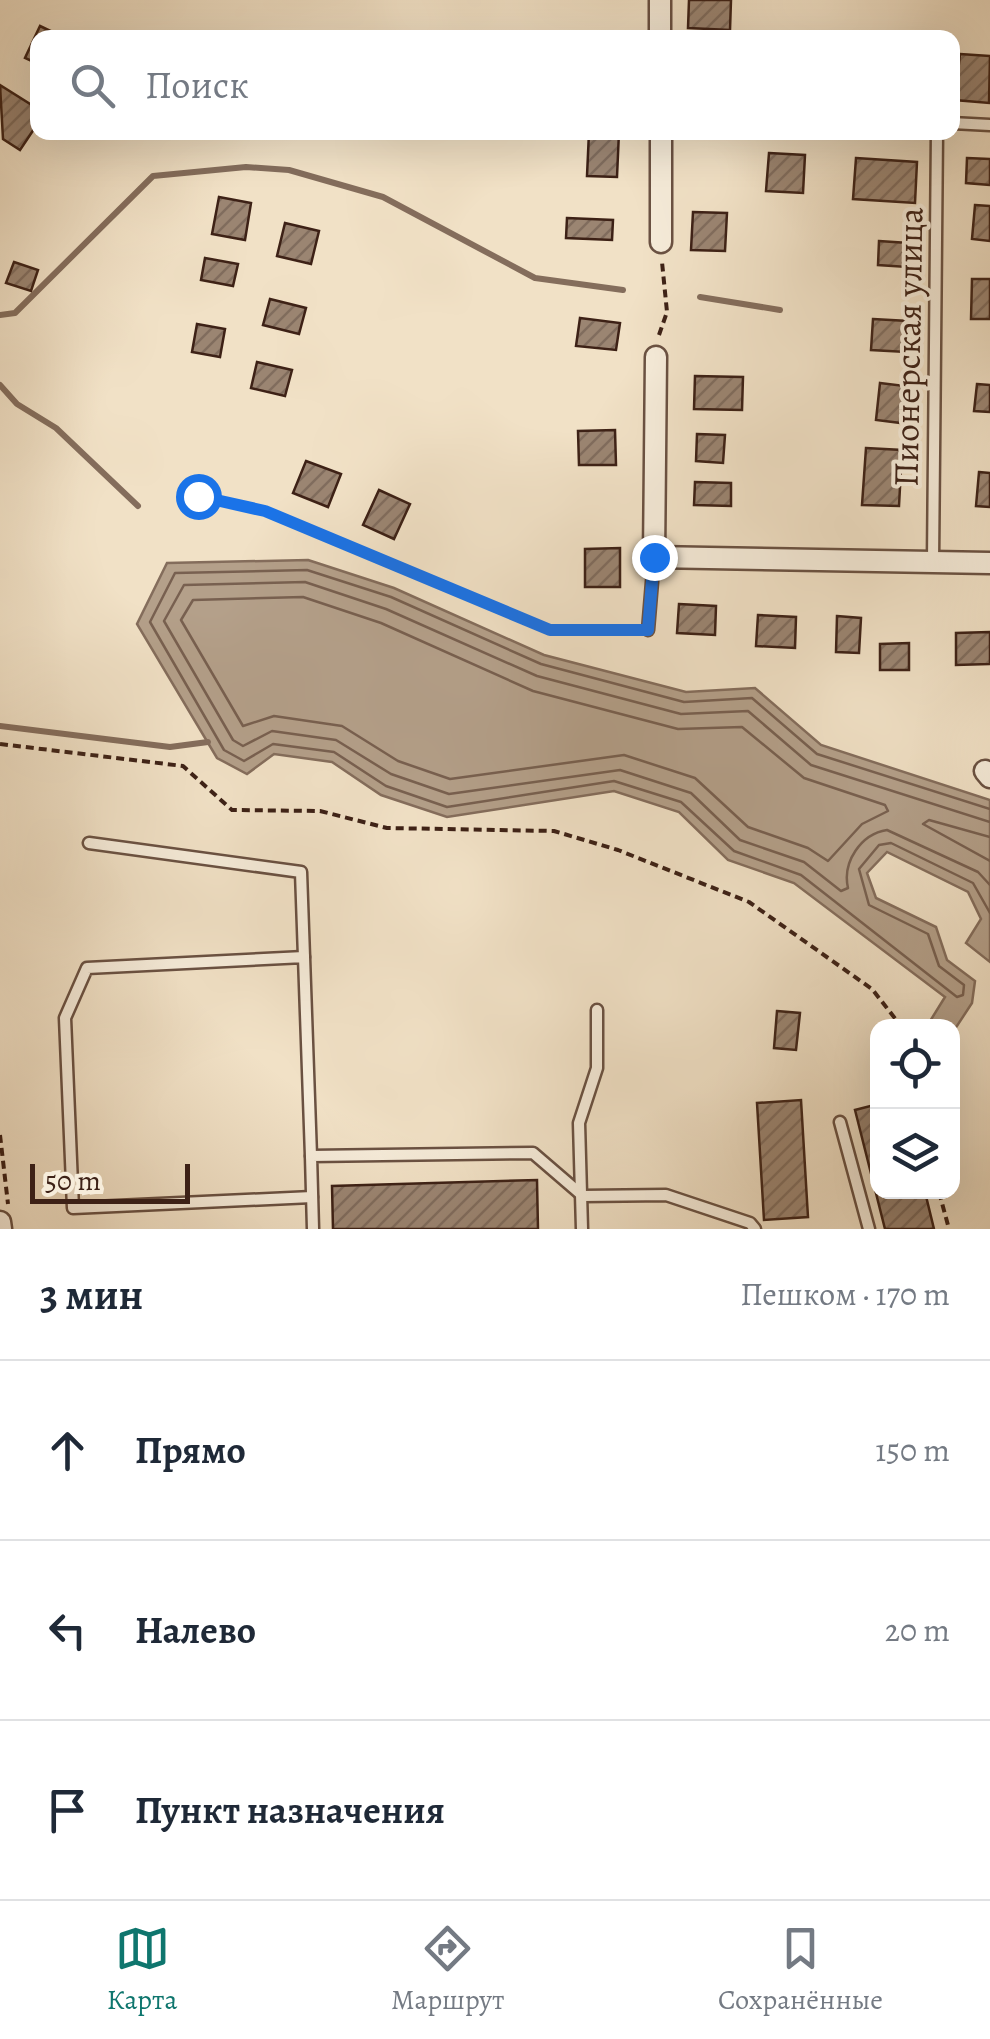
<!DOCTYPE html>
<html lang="ru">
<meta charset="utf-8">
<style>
body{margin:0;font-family:Alegreya,serif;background:#f6f6f7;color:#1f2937}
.controls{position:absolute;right:30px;bottom:30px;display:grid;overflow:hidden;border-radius:20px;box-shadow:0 10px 40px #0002}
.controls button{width:90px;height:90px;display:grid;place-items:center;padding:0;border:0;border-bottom:2px solid #e0e1e3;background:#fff;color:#1f2937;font:50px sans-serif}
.scale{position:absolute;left:30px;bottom:25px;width:160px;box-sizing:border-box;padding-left:10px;border:5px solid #3d2116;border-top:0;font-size:28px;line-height:35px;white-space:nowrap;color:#3d2116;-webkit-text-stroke:8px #f6ecda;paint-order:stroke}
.stop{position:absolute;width:30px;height:30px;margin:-22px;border:8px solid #1a73e8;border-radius:50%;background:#fff}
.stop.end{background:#1a73e8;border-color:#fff;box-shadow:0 2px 10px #0008}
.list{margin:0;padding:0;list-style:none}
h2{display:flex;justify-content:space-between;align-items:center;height:130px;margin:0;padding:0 40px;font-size:42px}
h2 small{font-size:32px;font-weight:400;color:#747a83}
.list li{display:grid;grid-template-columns:65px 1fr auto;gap:30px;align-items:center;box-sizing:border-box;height:180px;padding:0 40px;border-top:2px solid #e0e1e3}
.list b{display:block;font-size:38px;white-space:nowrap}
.list em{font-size:32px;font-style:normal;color:#747a83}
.icon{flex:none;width:55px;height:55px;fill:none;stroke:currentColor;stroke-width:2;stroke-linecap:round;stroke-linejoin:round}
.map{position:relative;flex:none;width:990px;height:1229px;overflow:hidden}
.search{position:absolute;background:#fff;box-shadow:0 10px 40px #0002;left:30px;right:30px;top:30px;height:110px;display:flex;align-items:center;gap:25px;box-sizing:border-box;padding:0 35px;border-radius:20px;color:#747a83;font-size:38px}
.sheet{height:670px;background:#fff}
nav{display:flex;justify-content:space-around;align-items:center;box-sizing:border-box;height:140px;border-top:2px solid #e0e1e3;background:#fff;font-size:28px;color:#747a83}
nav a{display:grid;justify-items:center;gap:5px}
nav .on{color:#0f766e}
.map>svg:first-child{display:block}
</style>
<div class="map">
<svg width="990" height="1229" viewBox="0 0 990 1229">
<defs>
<pattern id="building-hatch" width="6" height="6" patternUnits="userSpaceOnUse" patternTransform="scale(2.5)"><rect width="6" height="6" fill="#9b8572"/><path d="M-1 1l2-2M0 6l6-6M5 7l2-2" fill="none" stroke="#806c5d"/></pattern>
</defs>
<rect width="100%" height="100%" fill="#f1e1c6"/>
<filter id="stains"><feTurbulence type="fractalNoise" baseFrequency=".002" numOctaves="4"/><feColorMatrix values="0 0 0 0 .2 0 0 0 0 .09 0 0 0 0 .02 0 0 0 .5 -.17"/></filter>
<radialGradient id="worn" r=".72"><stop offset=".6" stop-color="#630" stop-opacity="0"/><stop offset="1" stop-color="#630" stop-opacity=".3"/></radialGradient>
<polygon fill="#b4a08a" stroke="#846d5c" stroke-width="2.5" points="308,560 394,588 544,655 686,692 755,688 821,745 990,800 990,962 966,943 981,919 968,892 887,852 867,873 876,898 936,927 947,960 975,981 972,1003 953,1032 952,1026 927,1026 945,997 794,883 728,860 679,812 614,791 447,817 381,795 332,762 274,754 247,774 217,758 137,624 167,563"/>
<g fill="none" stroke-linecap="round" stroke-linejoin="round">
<g stroke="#786050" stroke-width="2.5">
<polygon points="303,597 381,623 533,691 678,729 742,727 804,778 885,805 888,811 862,824 828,861 808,848 748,827 695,778 624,755 450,779 398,761 342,726 274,716 243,726 181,620 193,600"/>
<polyline points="990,809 817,754 752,698 684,702 541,664 391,597 307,570 175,573 150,622 224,750 244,761 273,744 334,752 386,786 447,807 614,781 681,802 734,851 801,875 957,997 963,995 964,985 939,966 928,934 869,905 859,869 879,845 891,843 973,883 990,913"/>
<path d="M 990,822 L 811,765 L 748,711 L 681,714 L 537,676 L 386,609 L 305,582 L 184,585 L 164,621 L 233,740 L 243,746 L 272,731 L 336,740 L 391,774 L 449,794 L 620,770 L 691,793 L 740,840 L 804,862 L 841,891 L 848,888 C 842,862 861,834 887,830 L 978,872 L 990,885"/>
<polyline points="990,837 929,820 923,824 990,861"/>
</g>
<g stroke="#846d5c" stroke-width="6">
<polyline points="700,297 780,310"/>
<polyline points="0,315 15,313 153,176 246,167 289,170 383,197 535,278 623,290"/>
<polyline points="0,385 17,404 56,428 138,506"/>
<polyline points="0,726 170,747 208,742"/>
</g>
</g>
<g fill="url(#building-hatch)" stroke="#3d2116" stroke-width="2.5">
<polygon points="689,0 731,0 730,30 688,28"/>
<polygon points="40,26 65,38 38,38 38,64 25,58"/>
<polygon points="960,54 990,56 989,103 955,100"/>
<polygon points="0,85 38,109 38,123 20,150 3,139"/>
<polygon points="589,132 619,132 617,177 587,176"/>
<polygon points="769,153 805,155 803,193 766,191"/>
<polygon points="856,158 917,162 915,203 853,199"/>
<polygon points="967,158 990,159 990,185 966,183"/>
<polygon points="219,197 251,203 245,240 212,234"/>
<polygon points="975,205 990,206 990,241 972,239"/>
<polygon points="693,212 727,213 725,251 691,250"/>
<polygon points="567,218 613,220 612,240 566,238"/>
<polygon points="285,223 319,231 311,264 277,256"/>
<polygon points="879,241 908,243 907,267 878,265"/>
<polygon points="205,258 238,264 233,286 201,280"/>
<polygon points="14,262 38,270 31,291 6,283"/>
<polygon points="972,279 990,279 990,319 971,319"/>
<polygon points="270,299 306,308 299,334 263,325"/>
<polygon points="580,318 620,323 616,350 576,346"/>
<polygon points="873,319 908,321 906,352 871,350"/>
<polygon points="197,324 225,329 220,357 192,352"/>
<polygon points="257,362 292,370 285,396 251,388"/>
<polygon points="695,376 743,377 742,410 694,409"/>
<polygon points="880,383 905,386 901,423 876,420"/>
<polygon points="977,384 990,385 990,412 974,411"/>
<polygon points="615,430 616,465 579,465 578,431"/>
<polygon points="697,434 725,435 723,463 696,461"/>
<polygon points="866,448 902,450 899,506 862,505"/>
<polygon points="306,461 341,474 328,507 293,493"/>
<polygon points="979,472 990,473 990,507 976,506"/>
<polygon points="695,482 731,483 731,506 694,505"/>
<polygon points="379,490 410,504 394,539 363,525"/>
<polygon points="620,548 620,587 585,587 585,549"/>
<polygon points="679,604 716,606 715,635 677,633"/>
<polygon points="758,615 796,617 795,648 756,646"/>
<polygon points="837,616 861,618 859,653 836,652"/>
<polygon points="990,632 990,664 956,665 956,633"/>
<polygon points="909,643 909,670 880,670 880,644"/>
<polygon points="777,1011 800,1013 796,1050 774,1048"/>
<polygon points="801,1100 808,1217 764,1220 757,1103"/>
<polygon points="878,1104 878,1192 925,1192 934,1229 885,1229 855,1110"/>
<polygon points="537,1180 538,1229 333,1229 332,1186"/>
</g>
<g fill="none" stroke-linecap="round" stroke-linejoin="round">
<g stroke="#6a5142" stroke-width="15">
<g id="lane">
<polyline points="952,123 990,125"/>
<polyline points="933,561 937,132"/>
<polyline points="648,630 654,558"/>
<polyline points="89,843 301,872 304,957"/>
<polyline points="840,1122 869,1229"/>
<polyline points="311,1156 304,957 87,968 65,1018 73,1208 312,1197"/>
<polyline points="313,1229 311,1156 533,1153 583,1196 666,1195 750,1223 755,1229"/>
<polyline points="582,1229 579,1123 597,1068 597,1010"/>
</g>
</g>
<g stroke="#6a5142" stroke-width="25">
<g id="street">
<polyline points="660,0 660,38"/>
<polyline points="661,132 661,242"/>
<polyline points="656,357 654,557 990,563"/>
<polyline points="985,771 990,777"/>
<polyline points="0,1222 1,1229"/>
</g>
</g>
<g stroke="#3d2116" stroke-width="4" stroke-dasharray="8 5" stroke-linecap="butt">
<polyline points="659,335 667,312 662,262"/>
<polyline points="197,496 265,511 550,630 632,630"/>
<polyline points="0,744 183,766 232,810 320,811 387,828 554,831 618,850 749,902 872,989 901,1026"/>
<polyline points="0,1135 8,1204"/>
<polyline points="939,1192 949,1229"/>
</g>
<use href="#lane" stroke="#f6ecda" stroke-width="10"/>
<use href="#street" stroke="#f6ecda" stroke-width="20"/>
</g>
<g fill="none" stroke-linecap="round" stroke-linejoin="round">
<polyline stroke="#1a73e8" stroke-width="12" points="198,496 265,511 550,630 648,630 654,557"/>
</g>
<g text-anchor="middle" stroke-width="8" stroke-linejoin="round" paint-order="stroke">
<g font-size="35" fill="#3d2116" stroke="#f6ecda">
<text transform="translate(908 347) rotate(-89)" y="12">Пионерская улица</text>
</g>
</g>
<rect width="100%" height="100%" filter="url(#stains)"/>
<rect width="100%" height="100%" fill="url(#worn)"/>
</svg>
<div class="controls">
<button><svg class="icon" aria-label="locate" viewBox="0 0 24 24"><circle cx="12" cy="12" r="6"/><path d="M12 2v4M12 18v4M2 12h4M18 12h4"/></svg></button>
<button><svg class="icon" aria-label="layers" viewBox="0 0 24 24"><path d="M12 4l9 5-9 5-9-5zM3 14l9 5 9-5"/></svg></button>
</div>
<div class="scale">50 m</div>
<div class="stop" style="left:198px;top:496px"></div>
<div class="stop end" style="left:654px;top:557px"></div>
<div class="search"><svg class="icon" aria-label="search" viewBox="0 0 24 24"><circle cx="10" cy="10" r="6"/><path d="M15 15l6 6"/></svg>Поиск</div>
</div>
<section class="sheet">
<h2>3 мин<small>Пешком · 170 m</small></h2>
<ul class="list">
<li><svg class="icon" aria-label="ahead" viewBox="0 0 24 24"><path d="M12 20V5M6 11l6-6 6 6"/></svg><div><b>Прямо</b></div><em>150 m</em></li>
<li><svg class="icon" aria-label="left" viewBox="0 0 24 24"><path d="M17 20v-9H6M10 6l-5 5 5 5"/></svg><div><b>Налево</b></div><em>20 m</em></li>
<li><svg class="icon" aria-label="arrive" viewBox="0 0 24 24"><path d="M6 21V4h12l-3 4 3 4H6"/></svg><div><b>Пункт назначения</b></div></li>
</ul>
</section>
<nav>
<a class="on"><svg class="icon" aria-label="map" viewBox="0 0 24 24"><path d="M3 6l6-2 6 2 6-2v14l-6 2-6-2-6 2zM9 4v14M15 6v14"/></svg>Карта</a>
<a><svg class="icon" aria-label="directions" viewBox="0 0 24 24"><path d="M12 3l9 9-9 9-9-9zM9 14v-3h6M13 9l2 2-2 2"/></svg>Маршрут</a>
<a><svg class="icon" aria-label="saved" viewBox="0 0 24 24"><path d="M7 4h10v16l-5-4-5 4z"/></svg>Сохранённые</a>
</nav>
